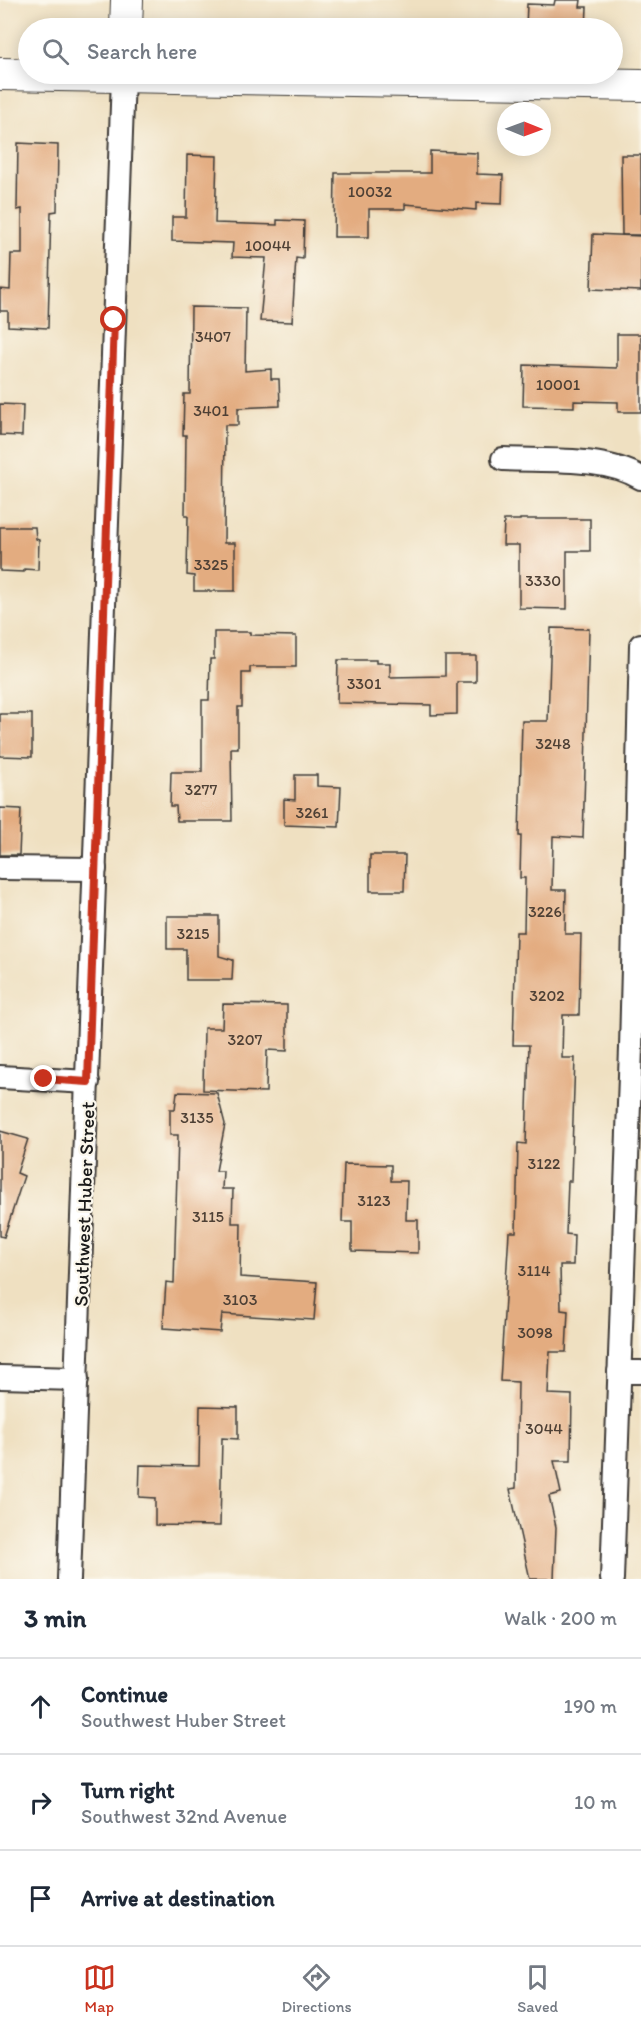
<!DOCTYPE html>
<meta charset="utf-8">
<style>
body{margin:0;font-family:Itim,sans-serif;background:#f2f2f3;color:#1f2937}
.compass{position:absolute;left:497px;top:102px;width:54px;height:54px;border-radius:50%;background:#fff;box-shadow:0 3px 15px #0003;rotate:91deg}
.stop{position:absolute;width:18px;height:18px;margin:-14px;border:4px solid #c8321e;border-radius:50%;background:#fff}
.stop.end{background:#c8321e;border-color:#fff;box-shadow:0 2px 6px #0008}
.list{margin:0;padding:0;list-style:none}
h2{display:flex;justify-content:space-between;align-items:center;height:78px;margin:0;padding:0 24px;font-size:26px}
h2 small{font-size:20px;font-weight:400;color:#747a83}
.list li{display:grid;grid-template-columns:39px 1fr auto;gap:18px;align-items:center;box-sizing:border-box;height:96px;padding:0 24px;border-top:2px solid #e0e1e3}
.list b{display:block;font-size:22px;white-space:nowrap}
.list p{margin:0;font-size:20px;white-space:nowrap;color:#747a83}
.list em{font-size:20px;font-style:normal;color:#747a83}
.icon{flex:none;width:33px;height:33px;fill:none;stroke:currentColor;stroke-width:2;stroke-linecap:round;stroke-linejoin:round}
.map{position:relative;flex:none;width:641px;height:1579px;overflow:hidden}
.search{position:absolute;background:#fff;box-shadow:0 3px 15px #0003;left:18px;right:18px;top:18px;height:66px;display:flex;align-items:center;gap:15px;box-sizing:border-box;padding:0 21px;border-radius:33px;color:#747a83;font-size:22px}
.sheet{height:366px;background:#fff}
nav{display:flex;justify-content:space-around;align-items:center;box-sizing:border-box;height:84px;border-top:2px solid #e0e1e3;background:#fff;font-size:16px;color:#747a83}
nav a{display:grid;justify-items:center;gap:3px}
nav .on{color:#c8321e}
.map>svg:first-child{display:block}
</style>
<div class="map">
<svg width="641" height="1579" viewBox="0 0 641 1579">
<rect width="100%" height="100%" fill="#fbf7ec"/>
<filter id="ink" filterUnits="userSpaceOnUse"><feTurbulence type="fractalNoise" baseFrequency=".0167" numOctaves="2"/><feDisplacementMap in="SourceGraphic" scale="12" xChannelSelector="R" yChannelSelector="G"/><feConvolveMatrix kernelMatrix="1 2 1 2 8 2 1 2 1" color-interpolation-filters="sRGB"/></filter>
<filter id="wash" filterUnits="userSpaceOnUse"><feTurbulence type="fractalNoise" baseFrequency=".008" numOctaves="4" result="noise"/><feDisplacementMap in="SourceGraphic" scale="24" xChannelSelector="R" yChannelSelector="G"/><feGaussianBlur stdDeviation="1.35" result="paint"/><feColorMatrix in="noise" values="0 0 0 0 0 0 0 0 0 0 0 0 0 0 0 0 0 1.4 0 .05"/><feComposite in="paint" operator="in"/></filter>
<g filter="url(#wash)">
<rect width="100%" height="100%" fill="#efe0c1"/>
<g id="blocks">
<g fill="#e3ac80">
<polygon points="555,0 581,0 580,7 587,7 586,28 526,28 527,4 554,5"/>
<polygon points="18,143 58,145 57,211 51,212 48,328 8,326 8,311 0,311 0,289 10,290 11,254 22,254 22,209 17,210"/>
<polygon points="430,151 477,153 477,174 503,175 502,204 476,203 476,210 405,204 405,209 369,209 369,237 334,237 335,173 430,173"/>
<polygon points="187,155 217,156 215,223 277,225 277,220 304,221 303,259 296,258 292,322 260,321 266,258 232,257 233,243 172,241 172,217 186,217"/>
<polygon points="621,155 641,155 641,235 622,235"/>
<polygon points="593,234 641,236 641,291 591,289"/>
<polygon points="191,307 246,308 245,371 271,369 271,379 279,379 280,406 238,408 238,425 225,425 224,543 235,543 235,591 194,591 194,576 187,575 188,516 185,516 186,435 183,435 184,394 190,394"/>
<polygon points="617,334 641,334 641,412 618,412 618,402 574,401 574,407 523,406 524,365 617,368"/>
<polygon points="0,404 23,405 22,436 0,435"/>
<polygon points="520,519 590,519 590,551 567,551 567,609 519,608 519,545 503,545 504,520 520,520"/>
<polygon points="0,527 35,527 36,539 39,540 38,570 24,569 24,572 0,571"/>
<polygon points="551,628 589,629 583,838 553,836 552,890 566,890 565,934 581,934 579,1015 563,1015 562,1058 575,1058 571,1181 568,1181 566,1234 574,1235 573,1265 560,1265 561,1310 568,1311 566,1352 550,1352 548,1394 572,1395 571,1461 554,1461 561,1493 549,1496 556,1527 554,1579 530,1579 510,1489 516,1488 518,1382 500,1381 509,1232 516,1232 518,1143 526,1144 529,1045 513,1045 516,932 524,932 525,878 520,878 521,836 519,836 522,721 548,721"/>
<polygon points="214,632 250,632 250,635 296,636 296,667 250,667 250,673 242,673 242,707 238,707 238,748 231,748 232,821 177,821 176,806 170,806 171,772 202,772 202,700 209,700 210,659 214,659"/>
<polygon points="445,656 476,656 476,682 457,682 457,714 431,715 431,705 337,703 338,660 376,660 376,663 390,663 390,677 445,676"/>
<polygon points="0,714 32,714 32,757 0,756"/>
<polygon points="295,775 317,775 317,786 341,787 339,827 284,825 284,799 295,800"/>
<polygon points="0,808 21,809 19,855 0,855"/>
<polygon points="370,855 405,855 404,891 370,891"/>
<polygon points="167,916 219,916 219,956 233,960 232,980 186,980 186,949 167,949"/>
<polygon points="223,1004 287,1005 287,1051 267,1050 266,1092 203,1090 204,1028 222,1028"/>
<polygon points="177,1092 217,1093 225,1124 216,1171 223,1171 222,1189 233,1189 232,1223 241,1223 240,1277 317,1282 314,1320 222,1314 220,1332 163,1328 166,1282 174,1283 178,1135 170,1135 170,1109 175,1109"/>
<polygon points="0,1131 28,1139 17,1173 24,1176 4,1237 0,1236"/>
<polygon points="344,1164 391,1165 391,1181 407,1181 406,1220 418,1220 418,1253 352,1251 352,1222 342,1222"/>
<polygon points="200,1406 238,1407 238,1439 222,1438 220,1526 155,1525 155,1498 139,1497 140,1465 199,1466"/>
</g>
</g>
</g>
<g filter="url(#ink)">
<use href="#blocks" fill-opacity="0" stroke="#3c3935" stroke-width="1.5"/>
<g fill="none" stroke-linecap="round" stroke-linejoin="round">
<g stroke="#3c3935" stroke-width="26">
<g id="street">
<path d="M 503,459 C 546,461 604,456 641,478"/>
<polyline points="0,868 95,869"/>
<polyline points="0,1077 88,1082"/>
<polyline points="619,1372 641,1372"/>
<polyline points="0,1377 77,1379"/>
<polyline points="69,1579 123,77"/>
<polyline points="612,1579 631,1048 641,645"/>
</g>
</g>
<g stroke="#3c3935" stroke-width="34">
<g id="secondary">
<polyline points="126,28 127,0"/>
<polyline points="0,74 641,85"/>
</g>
</g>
<use href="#street" stroke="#fff" stroke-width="22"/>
<use href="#secondary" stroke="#fff" stroke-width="32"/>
</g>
</g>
<g fill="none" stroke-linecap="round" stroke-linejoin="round" filter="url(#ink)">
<polyline stroke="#c8321e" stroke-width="8" points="44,1079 88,1082 114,320"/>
</g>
<g text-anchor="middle" stroke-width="4.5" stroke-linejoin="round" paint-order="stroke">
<g font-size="16" fill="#4e4035">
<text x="370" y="197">10032</text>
<text x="268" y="251">10044</text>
<text x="213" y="342">3407</text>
<text x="558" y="390">10001</text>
<text x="211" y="416">3401</text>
<text x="211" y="570">3325</text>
<text x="543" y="586">3330</text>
<text x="364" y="689">3301</text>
<text x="553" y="749">3248</text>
<text x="201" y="795">3277</text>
<text x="312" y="818">3261</text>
<text x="545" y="917">3226</text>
<text x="193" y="939">3215</text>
<text x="547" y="1001">3202</text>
<text x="245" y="1045">3207</text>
<text x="197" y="1123">3135</text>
<text x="544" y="1169">3122</text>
<text x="374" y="1206">3123</text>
<text x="208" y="1222">3115</text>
<text x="534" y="1276">3114</text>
<text x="240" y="1305">3103</text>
<text x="535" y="1338">3098</text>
<text x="544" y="1434">3044</text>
</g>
<g font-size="20" fill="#1c1c1c" stroke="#fbf7ec">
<text transform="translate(84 1204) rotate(-88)" y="7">Southwest Huber Street</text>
</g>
</g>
</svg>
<svg class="compass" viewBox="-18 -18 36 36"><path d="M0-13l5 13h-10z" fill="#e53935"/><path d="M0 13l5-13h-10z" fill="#747a83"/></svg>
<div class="stop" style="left:114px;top:320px"></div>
<div class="stop end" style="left:44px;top:1079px"></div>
<div class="search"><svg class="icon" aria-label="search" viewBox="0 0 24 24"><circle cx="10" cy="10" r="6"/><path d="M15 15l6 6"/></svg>Search here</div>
</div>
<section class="sheet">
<h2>3 min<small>Walk · 200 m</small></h2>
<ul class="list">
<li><svg class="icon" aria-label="ahead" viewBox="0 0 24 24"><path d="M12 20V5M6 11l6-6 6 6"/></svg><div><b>Continue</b><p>Southwest Huber Street</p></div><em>190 m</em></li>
<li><svg class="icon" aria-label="right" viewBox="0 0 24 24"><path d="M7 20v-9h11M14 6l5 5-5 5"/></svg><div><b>Turn right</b><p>Southwest 32nd Avenue</p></div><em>10 m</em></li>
<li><svg class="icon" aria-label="arrive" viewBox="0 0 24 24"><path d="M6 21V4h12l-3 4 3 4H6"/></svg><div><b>Arrive at destination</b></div></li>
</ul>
</section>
<nav>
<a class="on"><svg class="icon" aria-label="map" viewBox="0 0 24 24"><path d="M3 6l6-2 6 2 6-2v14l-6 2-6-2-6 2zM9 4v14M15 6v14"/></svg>Map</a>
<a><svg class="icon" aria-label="directions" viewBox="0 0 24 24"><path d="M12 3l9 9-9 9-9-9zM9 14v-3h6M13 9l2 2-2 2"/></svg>Directions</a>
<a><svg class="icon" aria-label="saved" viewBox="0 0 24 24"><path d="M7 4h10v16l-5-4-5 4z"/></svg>Saved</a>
</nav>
